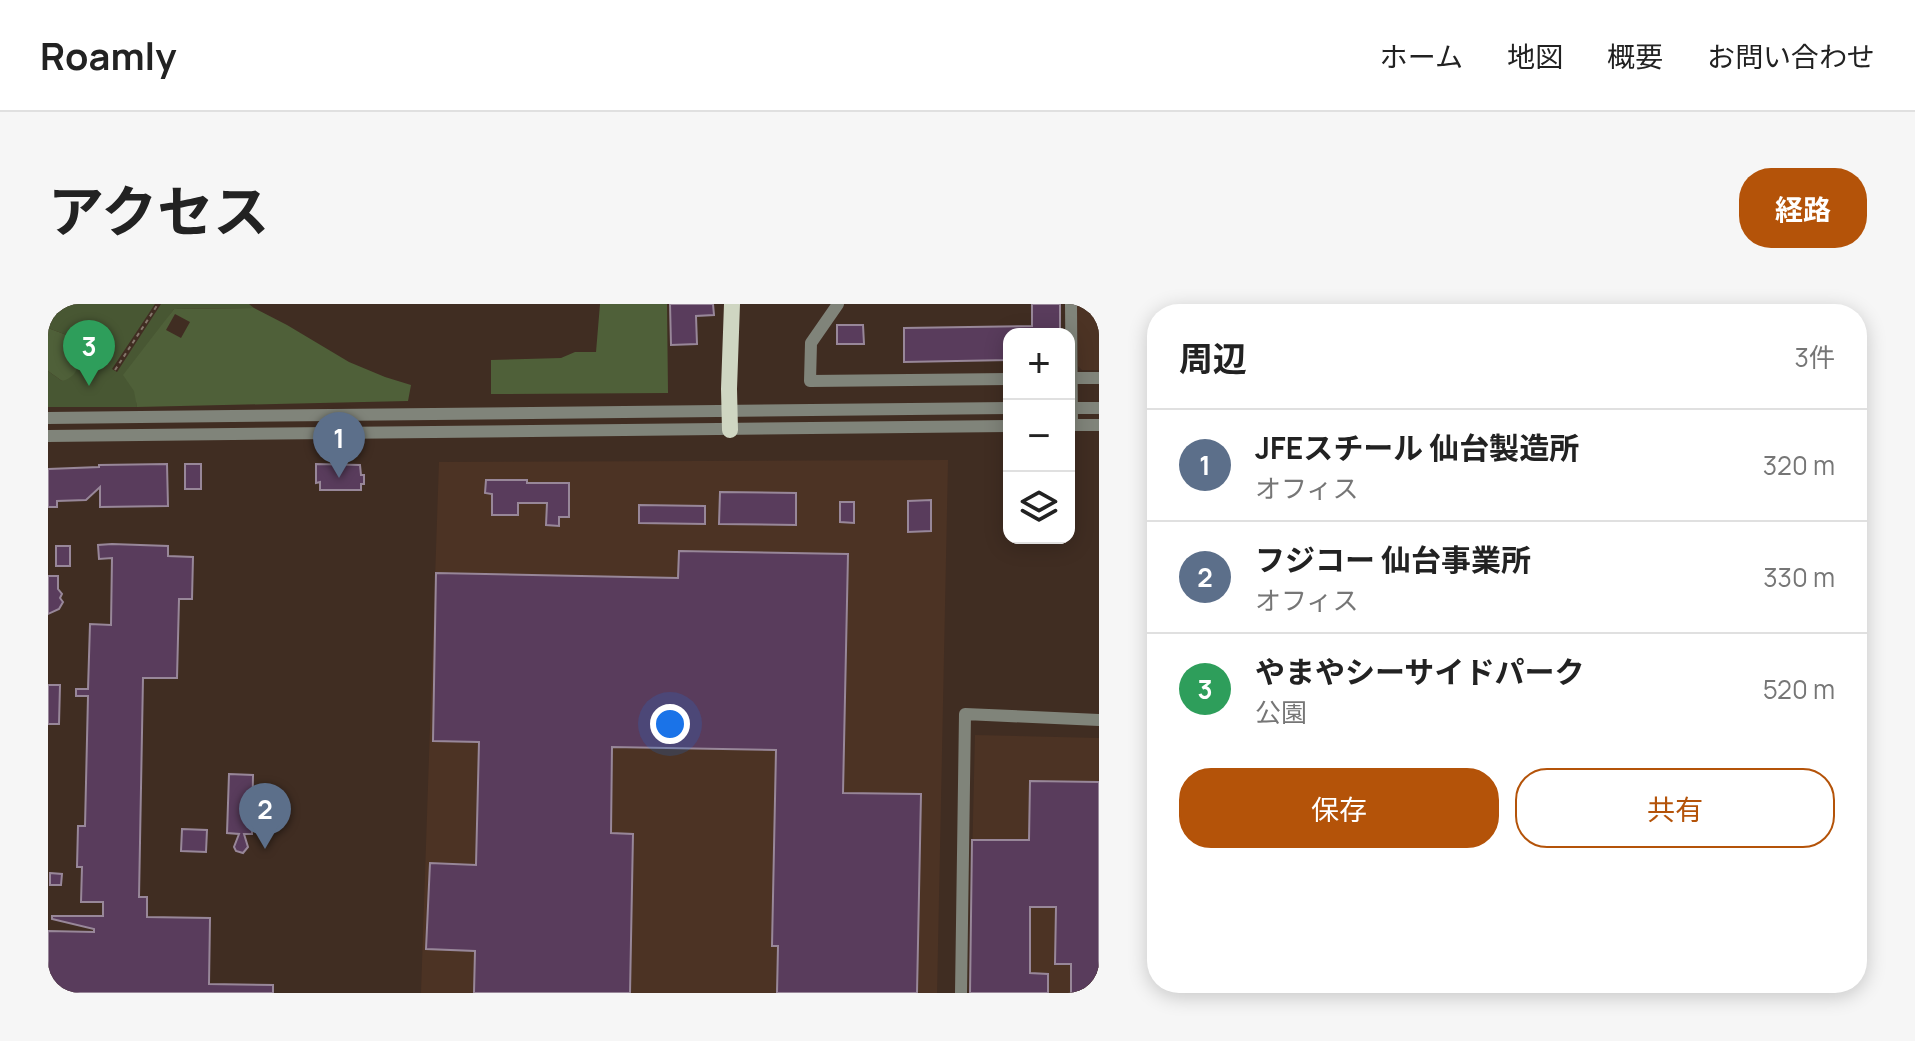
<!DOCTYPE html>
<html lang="ja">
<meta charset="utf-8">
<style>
body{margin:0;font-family:Manrope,"Noto Sans JP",sans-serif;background:#f6f6f6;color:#222}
.controls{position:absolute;right:24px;top:24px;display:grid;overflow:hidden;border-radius:16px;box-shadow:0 4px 20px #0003}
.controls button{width:72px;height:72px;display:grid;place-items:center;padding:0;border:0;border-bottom:2px solid #e0e0e0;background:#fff;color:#222;font:40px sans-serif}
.you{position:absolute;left:622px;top:420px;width:28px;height:28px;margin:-20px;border:6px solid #fff;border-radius:50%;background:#1a73e8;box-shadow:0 0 0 12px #1a73e833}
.badge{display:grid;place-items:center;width:52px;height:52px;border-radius:50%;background:#b45309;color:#fff;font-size:26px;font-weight:700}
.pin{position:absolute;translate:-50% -66px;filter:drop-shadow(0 2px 4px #0008)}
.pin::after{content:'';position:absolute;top:42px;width:28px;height:24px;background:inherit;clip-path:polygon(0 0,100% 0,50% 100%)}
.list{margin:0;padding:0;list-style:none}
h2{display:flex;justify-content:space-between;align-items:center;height:104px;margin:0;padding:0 32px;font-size:34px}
h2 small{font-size:26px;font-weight:400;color:#767676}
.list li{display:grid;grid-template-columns:52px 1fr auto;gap:24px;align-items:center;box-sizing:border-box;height:112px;padding:0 32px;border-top:2px solid #e0e0e0}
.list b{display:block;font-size:30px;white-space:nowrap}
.list p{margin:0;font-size:26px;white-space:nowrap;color:#767676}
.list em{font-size:26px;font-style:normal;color:#767676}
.actions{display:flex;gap:16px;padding:24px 32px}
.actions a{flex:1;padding:18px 0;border:2px solid #b45309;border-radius:32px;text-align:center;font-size:28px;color:#b45309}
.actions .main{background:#b45309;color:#fff}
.icon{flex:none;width:44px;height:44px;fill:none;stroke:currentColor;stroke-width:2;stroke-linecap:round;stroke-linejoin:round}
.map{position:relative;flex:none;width:1051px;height:689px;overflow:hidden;border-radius:32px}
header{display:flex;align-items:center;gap:48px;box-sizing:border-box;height:112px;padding:0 40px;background:#fff;border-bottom:2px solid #e0e0e0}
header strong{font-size:38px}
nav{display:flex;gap:44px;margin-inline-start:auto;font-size:28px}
.intro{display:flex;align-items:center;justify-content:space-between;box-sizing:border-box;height:192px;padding:0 48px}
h1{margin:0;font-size:56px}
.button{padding:20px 36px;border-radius:32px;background:#b45309;color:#fff;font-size:28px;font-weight:700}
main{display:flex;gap:48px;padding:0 48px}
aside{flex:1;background:#fff;border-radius:32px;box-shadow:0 4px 20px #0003}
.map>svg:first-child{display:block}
</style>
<header>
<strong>Roamly</strong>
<nav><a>ホーム</a><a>地図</a><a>概要</a><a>お問い合わせ</a></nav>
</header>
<div class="intro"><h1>アクセス</h1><a class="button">経路</a></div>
<main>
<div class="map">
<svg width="1051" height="689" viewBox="0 0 1051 689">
<rect width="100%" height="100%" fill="#402d22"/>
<g fill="#4c3324">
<polygon points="1029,0 1051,0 1051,66 1034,66 1030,62"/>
<polygon points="900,156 889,689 373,689 391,158"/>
<polygon points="927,431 1051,434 1051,689 921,689"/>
</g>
<path fill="#485733" d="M 0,0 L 107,0 L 64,65 L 69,68 L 113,0 L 201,0 L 206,4 L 126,5 C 106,33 84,68 89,103 L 0,103 L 0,67 L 14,77 L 31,63 L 32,36 L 0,24 Z"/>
<g fill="#4f6039" fill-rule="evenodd">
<polygon points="552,0 619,0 620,89 443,90 443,56 513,54 527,48 548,48"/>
<path d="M 206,4 L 239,21 L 301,58 L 337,73 L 363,81 L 360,97 L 89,103 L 86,87 L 75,71 L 126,5 ZM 127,10 L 142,18 L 133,34 L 118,26 Z"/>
<path d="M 0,24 L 32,36 C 32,53 34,72 14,77 L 0,67 Z"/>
</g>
<g fill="#593c5c" stroke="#988799" stroke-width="2">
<polygon points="622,0 665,0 666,11 648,12 649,40 623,41"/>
<polygon points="984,0 1012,0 1012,30 961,30 961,56 856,58 856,24 984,22"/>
<polygon points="789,21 815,21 816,40 789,40"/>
<polygon points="119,160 120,202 52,203 52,183 38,196 9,197 9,203 0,203 0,165 51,163 51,161"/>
<rect x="137" y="160" width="16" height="25"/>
<polygon points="268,160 312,161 313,171 316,171 316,180 313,180 313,186 272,186 272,178 268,179"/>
<polygon points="438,176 479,176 479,179 521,179 521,213 511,213 511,222 498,221 499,199 470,199 470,211 444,211 444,190 437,189"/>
<polygon points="672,188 748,189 748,221 671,220"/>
<polygon points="883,196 883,227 860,228 860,197"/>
<polygon points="792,198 806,198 806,219 792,218"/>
<polygon points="591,201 657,202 657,220 591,219"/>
<polygon points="64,240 120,242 120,252 145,253 144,295 131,295 129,374 95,374 91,593 99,593 99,613 162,614 161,680 225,681 225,689 0,689 0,627 46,628 46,625 4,615 4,612 55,612 55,598 33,598 34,563 29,563 30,522 37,522 40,392 28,392 28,385 40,385 42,320 63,321 64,254 51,255 50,241"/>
<rect x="8" y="242" width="14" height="20"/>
<polygon points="631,247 800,250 795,489 873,490 869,689 729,689 730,642 724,642 728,446 564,443 563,529 585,530 582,689 426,689 427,647 378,645 382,559 428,561 431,438 385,437 388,269 630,274"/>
<polygon points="0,272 10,272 10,285 14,290 12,294 15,298 11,305 0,310"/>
<polygon points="0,381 12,381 11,420 0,420"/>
<polygon points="181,470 205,471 204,530 196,530 200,543 195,549 188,547 186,543 191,530 179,529"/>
<polygon points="982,477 1051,478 1051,689 1023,689 1023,660 1007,660 1008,603 982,603 982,669 1000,670 1000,689 922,689 924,536 981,536"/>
<polygon points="134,525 159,526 158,548 133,547"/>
<polygon points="2,569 14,570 13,581 2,581"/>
</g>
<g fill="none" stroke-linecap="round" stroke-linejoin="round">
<polyline stroke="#86766c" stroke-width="2" stroke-dasharray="4 4" stroke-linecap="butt" points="67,66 110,0"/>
<g stroke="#80847a" stroke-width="12">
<polyline points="790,0 763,39 762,77 961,75"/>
<polyline points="1023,0 1024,121"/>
<polyline points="1021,74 1051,74"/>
<polyline points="1021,104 1051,104"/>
<polyline points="0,114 961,104"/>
<polyline points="1021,121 1051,121"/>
<polyline points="0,132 961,122"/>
<polyline points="913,689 917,410 1051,416"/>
</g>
<polyline stroke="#cfd6c2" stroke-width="16" points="682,126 681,85 684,0"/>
</g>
</svg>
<div class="controls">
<button>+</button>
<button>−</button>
<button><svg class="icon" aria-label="layers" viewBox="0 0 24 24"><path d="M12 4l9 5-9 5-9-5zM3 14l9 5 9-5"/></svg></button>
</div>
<div class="you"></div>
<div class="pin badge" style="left:291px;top:174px;background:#5c6f8a">1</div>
<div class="pin badge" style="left:217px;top:545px;background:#5c6f8a">2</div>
<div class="pin badge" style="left:41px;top:82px;background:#2e9e5b">3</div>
</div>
<aside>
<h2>周辺<small>3件</small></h2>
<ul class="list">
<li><span class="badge" style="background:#5c6f8a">1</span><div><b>JFEスチール 仙台製造所</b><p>オフィス</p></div><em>320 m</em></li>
<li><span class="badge" style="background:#5c6f8a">2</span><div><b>フジコー 仙台事業所</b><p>オフィス</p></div><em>330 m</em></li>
<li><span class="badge" style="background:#2e9e5b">3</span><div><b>やまやシーサイドパーク</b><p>公園</p></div><em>520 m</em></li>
</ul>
<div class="actions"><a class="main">保存</a><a>共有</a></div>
</aside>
</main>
